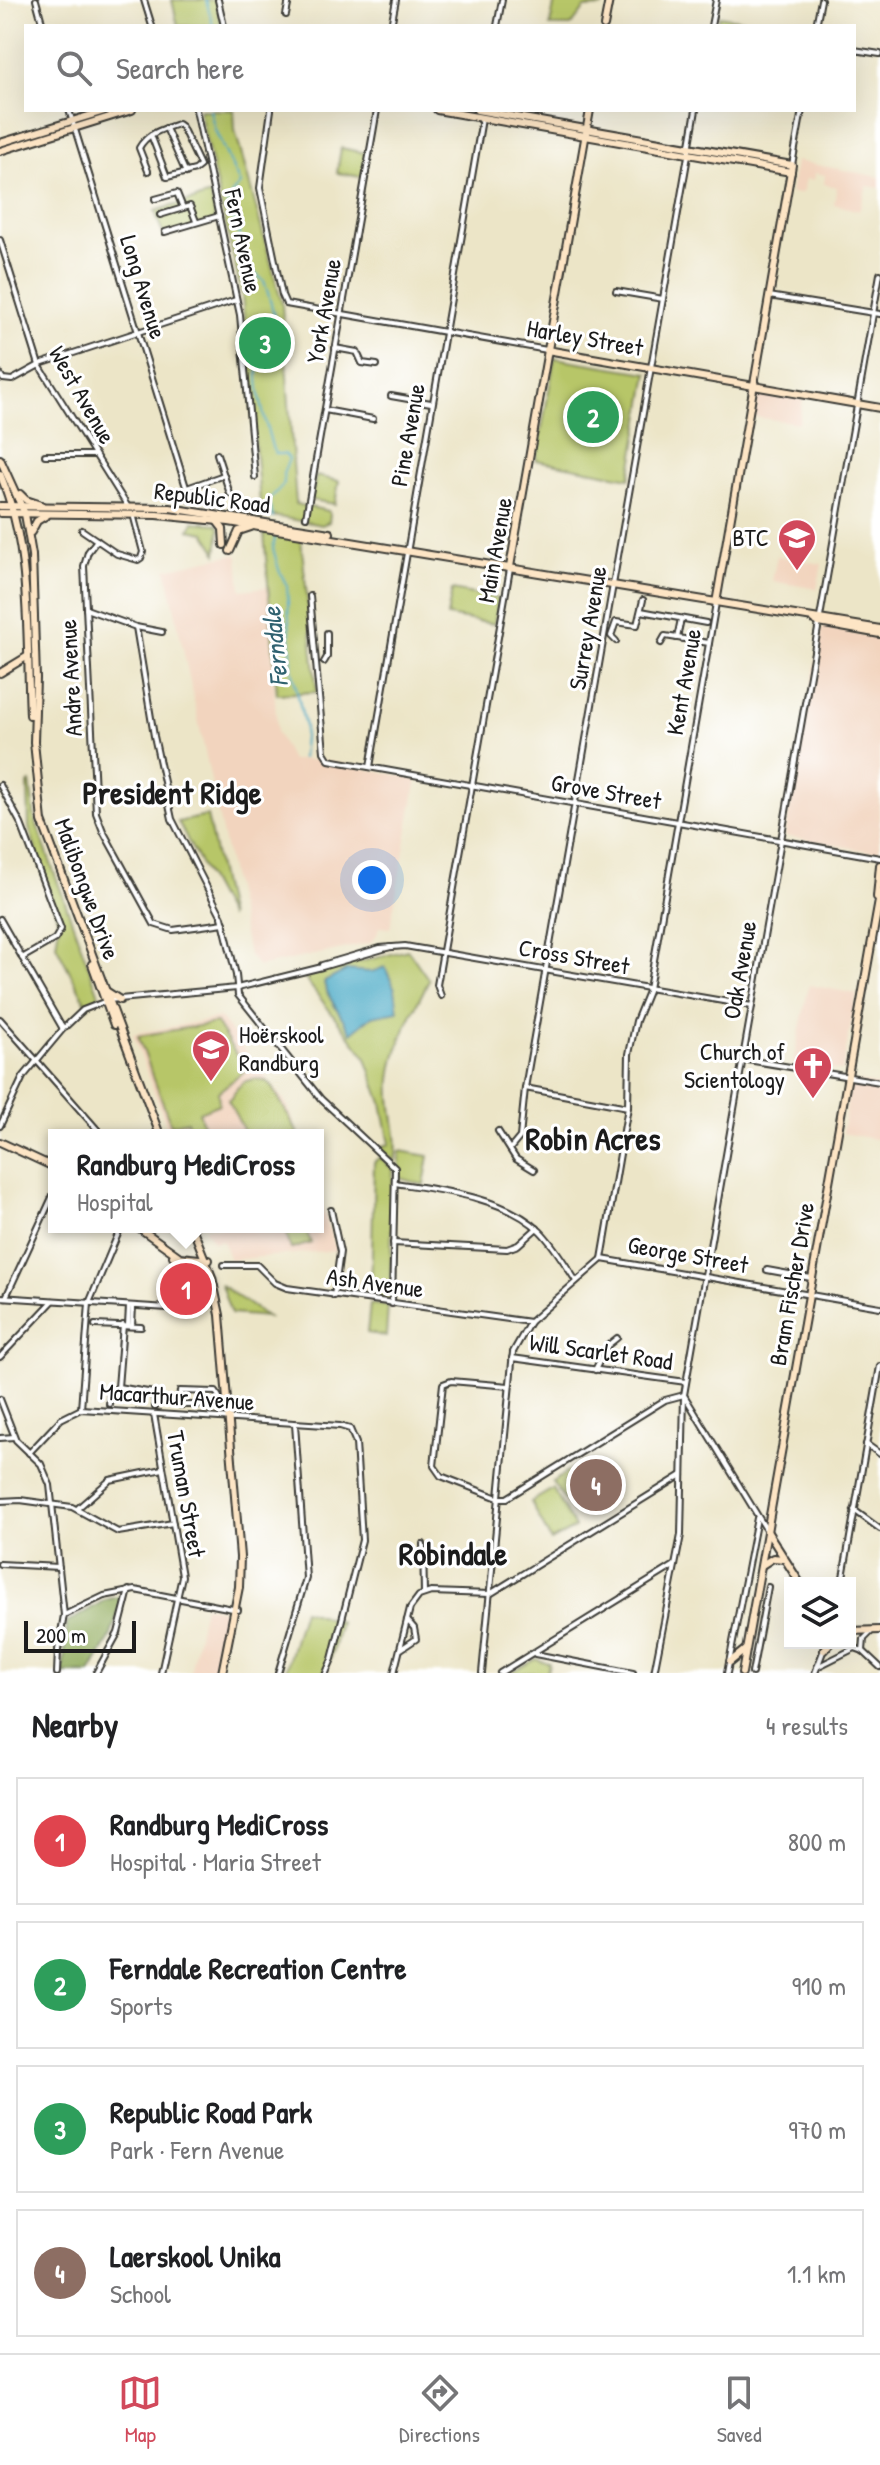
<!DOCTYPE html>
<meta charset="utf-8">
<style>
body{margin:0;font-family:"Patrick Hand",sans-serif;background:#f2f2f2;color:#202124}
.controls{position:absolute;right:24px;bottom:24px;display:grid;overflow:hidden;border-radius:0px;box-shadow:0 8px 32px #0002}
.controls button{width:72px;height:72px;display:grid;place-items:center;padding:0;border:0;border-bottom:2px solid #e0e0e0;background:#fff;color:#202124;font:40px sans-serif}
.scale{position:absolute;left:24px;bottom:20px;width:112px;box-sizing:border-box;padding-left:8px;border:4px solid #1c1c1c;border-top:0;font-size:22px;line-height:28px;white-space:nowrap;color:#1c1c1c;-webkit-text-stroke:6px #fff;paint-order:stroke}
.you{position:absolute;left:372px;top:880px;width:28px;height:28px;margin:-20px;border:6px solid #fff;border-radius:50%;background:#1a73e8;box-shadow:0 0 0 12px #1a73e833}
.badge{display:grid;place-items:center;width:52px;height:52px;border-radius:50%;background:#d1495b;color:#fff;font-size:26px;font-weight:700}
.pin{position:absolute;translate:-50% -50%;border:4px solid #fff;box-shadow:0 2px 8px #0006}
.popup{position:absolute;left:48px;top:1129px;width:276px;height:104px;box-sizing:border-box;display:grid;place-content:center;border-radius:0px;background:#fff;filter:drop-shadow(0 2px 6px #0005);font-size:26px;white-space:nowrap;color:#757577}
.popup b{font-size:30px;color:#202124}
.popup::after{content:'';position:absolute;left:50%;top:100%;margin-left:-16px;border:16px solid transparent;border-top-color:#fff}
.list{margin:0;padding:0;list-style:none}
h2{display:flex;justify-content:space-between;align-items:center;height:104px;margin:0;padding:0 32px;font-size:34px}
h2 small{font-size:26px;font-weight:400;color:#757577}
.list li{display:grid;grid-template-columns:52px 1fr auto;gap:24px;align-items:center;box-sizing:border-box;height:128px;margin:0 16px 16px;padding:0 16px;border:2px solid #e0e0e0;border-radius:0px}
.list b{display:block;font-size:30px;white-space:nowrap}
.list p{margin:0;font-size:26px;white-space:nowrap;color:#757577}
.list em{font-size:26px;font-style:normal;color:#757577}
.icon{flex:none;width:44px;height:44px;fill:none;stroke:currentColor;stroke-width:2;stroke-linecap:round;stroke-linejoin:round}
.map{position:relative;flex:none;width:880px;height:1673px;overflow:hidden}
.search{position:absolute;background:#fff;box-shadow:0 8px 32px #0002;left:24px;right:24px;top:24px;height:88px;display:flex;align-items:center;gap:20px;box-sizing:border-box;padding:0 28px;border-radius:0px;color:#757577;font-size:30px}
.sheet{height:680px;background:#fff}
nav{display:flex;justify-content:space-around;align-items:center;box-sizing:border-box;height:112px;border-top:2px solid #e0e0e0;background:#fff;font-size:22px;color:#757577}
nav a{display:grid;justify-items:center;gap:4px}
nav .on{color:#d1495b}
.map>svg:first-child{display:block}
</style>
<div class="map">
<svg width="880" height="1673" viewBox="0 0 880 1673">
<rect width="100%" height="100%" fill="#fff"/>
<filter id="ink" filterUnits="userSpaceOnUse"><feTurbulence type="fractalNoise" baseFrequency=".0125" numOctaves="2"/><feDisplacementMap in="SourceGraphic" scale="16" xChannelSelector="R" yChannelSelector="G"/><feConvolveMatrix kernelMatrix="1 2 1 2 8 2 1 2 1" color-interpolation-filters="sRGB"/></filter>
<filter id="wash" filterUnits="userSpaceOnUse"><feTurbulence type="fractalNoise" baseFrequency=".006" numOctaves="4" result="noise"/><feDisplacementMap in="SourceGraphic" scale="32" xChannelSelector="R" yChannelSelector="G"/><feGaussianBlur stdDeviation="1.8" result="paint"/><feColorMatrix in="noise" values="0 0 0 0 0 0 0 0 0 0 0 0 0 0 0 0 0 1.4 0 .05"/><feComposite in="paint" operator="in"/></filter>
<g filter="url(#wash)">
<rect width="100%" height="100%" fill="#ece5c7"/>
<g fill="#f2d4be">
<polygon points="796,161 880,177 880,188 867,186 859,211 834,204 837,187 824,184 825,175 815,173 813,180 806,179 803,191 800,194 790,193"/>
<polygon points="764,392 803,399 799,423 754,417 758,396"/>
<polygon points="235,554 238,557 241,590 268,587 277,733 291,760 323,760 417,779 390,928 379,927 377,935 370,943 258,967 248,954 166,569"/>
<polygon points="777,556 822,564 817,589 772,581"/>
<polygon points="822,627 880,638 879,853 785,836"/>
<polygon points="809,985 857,994 842,1071 793,1063"/>
<polygon points="220,1018 286,1103 299,1135 170,1135 133,1034"/>
<polygon points="851,1081 880,1086 880,1140 842,1133"/>
<polygon points="318,1194 336,1250 230,1260 222,1240 213,1242 204,1227 318,1227"/>
<polygon points="204,1606 229,1611 215,1673 190,1673"/>
</g>
<g fill="#b7c668" stroke="#6a7142" stroke-width="2">
<polygon points="172,0 216,0 222,26 178,26"/>
<polygon points="555,0 603,0 602,7 585,8 571,26 550,26"/>
<polygon points="719,16 763,23 762,26 717,26"/>
<polygon points="199,110 234,110 235,130 282,304 296,504 328,511 330,514 329,522 322,525 261,514 242,295"/>
<polygon points="341,148 366,153 362,177 337,173"/>
<polygon points="211,195 216,223 164,237 155,211"/>
<polygon points="555,358 648,373 630,478 536,460"/>
<polygon points="316,476 339,481 335,504 311,500"/>
<polygon points="194,522 217,524 220,528 217,553 205,533 189,530"/>
<polygon points="264,533 301,539 317,692 277,694"/>
<polygon points="452,590 499,599 494,624 447,616"/>
<polygon points="30,782 35,819 42,839 99,995 88,1007 56,945 59,924 29,828 28,784"/>
<polygon points="207,816 229,918 178,822"/>
<path d="M 408,950 L 429,980 C 413,1012 394,1044 391,1080 C 388,1108 401,1135 395,1162 L 378,1147 L 390,1144 L 382,1103 L 365,1056 L 303,976 Z"/>
<polygon points="216,1023 246,1070 218,1092 219,1104 199,1112 203,1125 191,1129 187,1121 171,1125 138,1036"/>
<path d="M 257,1079 L 268,1082 L 273,1088 L 299,1135 L 246,1135 L 228,1100 L 232,1098 C 236,1087 243,1079 257,1079 Z"/>
<polygon points="400,1151 429,1156 424,1185 399,1178"/>
<polygon points="380,1157 393,1170 390,1297 386,1299 371,1297 374,1162"/>
<polygon points="284,1227 313,1227 306,1230 311,1243 291,1249"/>
<polygon points="221,1285 267,1317 231,1314"/>
<polygon points="370,1304 388,1306 386,1336 367,1333"/>
<polygon points="574,1468 594,1497 573,1512 552,1482"/>
<polygon points="553,1489 575,1528 551,1541 531,1502"/>
<polygon points="303,1610 340,1622 331,1658 323,1673 285,1673"/>
<polygon points="536,1659 549,1663 547,1673 509,1673"/>
</g>
<polygon fill="#91ab5c" stroke="#56643c" stroke-width="2" points="121,1596 123,1598 110,1638 90,1673 63,1673 67,1623 105,1600"/>
<path fill="#44a7c4" stroke="#306270" stroke-width="2" d="M 385,967 L 395,989 L 398,1011 L 372,1016 L 351,1033 C 344,1018 326,997 324,982 L 347,970 L 371,972 Z"/>
<g fill="none" stroke-linecap="round" stroke-linejoin="round">
<g stroke="#44a7c4" stroke-width="2">
<polyline points="206,0 213,26"/>
<path d="M 210,110 L 215,130 L 240,184 L 228,199 L 227,209 L 236,224 L 250,269 L 264,281 L 268,293 L 280,337 L 278,346 C 273,350 266,353 262,357 C 250,373 268,432 273,450 L 276,454 L 285,454 L 289,459 L 283,474 L 284,484 L 268,501 L 273,518"/>
<polyline points="276,533 273,548 279,570 287,586 292,669 305,727 302,758"/>
</g>
</g>
</g>
<g filter="url(#ink)">
<g fill="none" stroke-linecap="round" stroke-linejoin="round">
<g stroke="#3b3a36" stroke-width="8">
<g id="street">
<polyline points="36,0 43,26"/>
<polyline points="144,0 152,26"/>
<polyline points="218,0 224,26"/>
<polyline points="286,15 289,0"/>
<polyline points="391,26 396,0"/>
<polyline points="497,26 502,0"/>
<polyline points="711,26 716,0"/>
<polyline points="816,26 821,0"/>
<polyline points="854,50 880,54"/>
<polyline points="69,110 190,500"/>
<polyline points="196,110 240,315 255,477"/>
<polyline points="271,110 260,188 282,295 286,304 547,350"/>
<polyline points="166,128 186,173"/>
<polyline points="151,135 167,177 195,170 200,166"/>
<polyline points="792,165 802,110"/>
<path d="M 148,171 L 139,148 C 147,133 163,129 178,124 L 182,127 L 200,165"/>
<polyline points="155,199 177,193 183,208"/>
<polyline points="160,215 190,206 196,221"/>
<polyline points="165,232 219,216"/>
<polyline points="0,240 39,365 128,507"/>
<polyline points="616,291 663,299"/>
<polyline points="769,296 880,314"/>
<polyline points="335,348 357,352 362,363 377,365"/>
<polyline points="0,374 3,379 12,380 43,363 236,300"/>
<polyline points="391,396 431,403"/>
<polyline points="325,410 373,419"/>
<polyline points="217,454 230,494"/>
<polyline points="45,455 95,455"/>
<polyline points="187,488 224,475"/>
<polyline points="306,517 377,110"/>
<polyline points="82,530 117,554 138,560 141,558 143,552 133,514"/>
<polyline points="97,540 88,552 84,566 96,813 103,831 154,924 173,930 224,923"/>
<polyline points="310,596 324,752 329,760 880,858"/>
<polyline points="86,609 136,627 162,632"/>
<polyline points="641,611 706,623"/>
<polyline points="136,627 154,736 172,819 222,917 236,975 238,995 321,1099 395,1168 392,1304"/>
<polyline points="677,638 681,619"/>
<polyline points="616,641 611,636 616,622 637,625 643,600"/>
<polyline points="661,643 665,636 709,643"/>
<polyline points="324,662 327,657 327,633"/>
<polyline points="370,767 482,119"/>
<polyline points="0,785 21,824 61,929 55,939 22,958"/>
<polyline points="0,919 63,1029"/>
<polyline points="322,965 380,948 405,946 752,1006"/>
<polyline points="441,996 437,985 510,569"/>
<polyline points="0,1019 102,1135"/>
<polyline points="742,1059 880,1082"/>
<polyline points="525,1088 628,1107"/>
<polyline points="0,1126 23,1077 63,1029 83,1010 109,1000 237,988 322,967 390,947"/>
<polyline points="498,1131 516,1159 534,1170"/>
<polyline points="510,1149 520,1137 525,1088 696,110"/>
<path d="M 395,1183 C 441,1190 505,1197 540,1231 C 554,1245 565,1264 576,1281"/>
<polyline points="331,1210 340,1252 334,1296"/>
<polyline points="393,1243 507,1249 518,1245 537,1228"/>
<polyline points="602,1259 628,1107 629,1054 636,1021 649,989 716,603"/>
<polyline points="602,1259 880,1307"/>
<polyline points="224,1265 257,1265 275,1283 287,1288 530,1322"/>
<polyline points="767,1270 811,1278"/>
<polyline points="0,1297 168,1308"/>
<polyline points="6,1297 54,1193"/>
<polyline points="95,1325 141,1327"/>
<polyline points="128,1325 129,1306"/>
<polyline points="132,1326 133,1306"/>
<polyline points="0,1357 53,1301"/>
<polyline points="512,1358 686,1382"/>
<polyline points="595,1370 607,1346 617,1338"/>
<polyline points="509,1386 451,1381 443,1384 434,1466 441,1476 498,1498 507,1498 665,1400 684,1395 767,1531"/>
<polyline points="118,1387 123,1325"/>
<polygon points="180,1391 216,1392 219,1397 219,1405 180,1405 178,1403"/>
<polyline points="0,1399 16,1440 41,1464 50,1485 64,1615 58,1650 57,1673"/>
<polyline points="109,1404 110,1393 118,1387 154,1393 155,1407"/>
<polyline points="81,1409 89,1303 121,1227"/>
<polyline points="154,1414 182,1576 161,1673"/>
<polyline points="0,1438 14,1437"/>
<polyline points="866,1444 880,1454"/>
<polyline points="29,1453 61,1419 81,1409 340,1426 350,1429 356,1443 362,1540 332,1659 326,1673"/>
<polyline points="0,1501 20,1500 72,1507 118,1532 173,1523"/>
<polyline points="78,1508 110,1480 163,1469"/>
<polyline points="854,1510 880,1529"/>
<polyline points="423,1544 424,1593"/>
<polyline points="0,1564 59,1567"/>
<polyline points="842,1583 880,1366"/>
<polyline points="64,1615 104,1596 135,1590 238,1610"/>
<polyline points="401,1649 416,1639 414,1628 407,1620"/>
<polyline points="863,1651 864,1639 871,1632"/>
<polyline points="535,1654 633,1673"/>
<polyline points="817,1667 855,1648 863,1651 880,1667"/>
<polyline points="96,1673 118,1633 129,1590"/>
<polyline points="278,1673 306,1578 295,1424"/>
<polyline points="394,1673 410,1608 419,1596 431,1592 490,1594 682,1475"/>
<polyline points="482,1673 513,1352 530,1322 602,1259"/>
<polyline points="500,1673 675,1565"/>
<polyline points="654,1673 681,1535 684,1395 880,274"/>
<polyline points="727,1673 757,1518"/>
<polyline points="752,1673 768,1587"/>
<polyline points="815,1673 824,1649"/>
</g>
</g>
<g stroke="#3b3a36" stroke-width="10">
<g id="secondary">
<polyline points="604,26 609,0"/>
<polyline points="437,110 791,172"/>
<polyline points="477,110 792,165 716,603"/>
<polyline points="0,143 108,110"/>
<polyline points="0,151 132,110"/>
<polyline points="547,350 880,408"/>
<polyline points="0,459 25,514 32,555 36,678 34,742 42,821 160,1135"/>
<path d="M 0,474 C 32,550 26,633 30,715"/>
<polyline points="20,494 26,500 41,505"/>
<polyline points="0,506 170,508 330,533"/>
<polyline points="0,513 157,515 229,522 880,629"/>
<polyline points="216,520 223,529 224,545"/>
<polyline points="31,532 37,521 47,515"/>
<polyline points="230,551 239,531 251,527"/>
<polyline points="510,567 590,110"/>
<polyline points="814,620 819,623 880,634"/>
<polyline points="0,673 28,656"/>
<polyline points="877,897 880,865"/>
<polyline points="92,964 114,1025"/>
<polyline points="106,991 120,1000"/>
<polyline points="0,1142 54,1167"/>
<polyline points="138,1227 180,1257 209,1260"/>
<polyline points="192,1227 212,1277 220,1315 240,1557 239,1587 222,1673"/>
<polyline points="173,1256 214,1287"/>
<polyline points="767,1531 800,1583"/>
<polyline points="762,1565 773,1558 784,1559"/>
<polyline points="850,1631 880,1630"/>
<polyline points="824,1650 830,1643"/>
<polyline points="730,1662 746,1649"/>
<polyline points="742,1673 880,895"/>
</g>
</g>
<use href="#street" stroke="#fff" stroke-width="4"/>
<use href="#secondary" stroke="#fde5c5" stroke-width="6"/>
</g>
</g>
<defs>
<g id="university-pin" transform="scale(2)"><path d="M0 17L-7.5 6A9.5 9.5 0 1 1 7.5 6Z" fill="#d1495b" stroke="#fff"/><path d="M0-5L7-2L0 1L-7-2ZM-4 1L0 2.5L4 1V4Q0 6-4 4Z" fill="#fff"/></g>
<g id="school-pin" transform="scale(2)"><path d="M0 17L-7.5 6A9.5 9.5 0 1 1 7.5 6Z" fill="#d1495b" stroke="#fff"/><path d="M0-5L7-2L0 1L-7-2ZM-4 1L0 2.5L4 1V4Q0 6-4 4Z" fill="#fff"/></g>
<g id="church-pin" transform="scale(2)"><path d="M0 17L-7.5 6A9.5 9.5 0 1 1 7.5 6Z" fill="#d1495b" stroke="#fff"/><path d="M-1.2-6h2.4v3.5h3.3v2.4h-3.3V6h-2.4V-.1h-3.3v-2.4h3.3Z" fill="#fff"/></g>
</defs>
<g fill-rule="evenodd">
<use href="#university-pin" x="797" y="538"/>
<use href="#school-pin" x="211" y="1049"/>
<use href="#church-pin" x="813" y="1066"/>
</g>
<g text-anchor="middle" stroke-width="6" stroke-linejoin="round" paint-order="stroke">
<g font-size="24" fill="#1c1c1c" stroke="#fff">
<text transform="translate(243 241) rotate(78)" y="8">Fern Avenue</text>
<text transform="translate(143 287) rotate(73)" y="8">Long Avenue</text>
<text transform="translate(324 311) rotate(-80)" y="8">York Avenue</text>
<text transform="translate(585 338) rotate(10)" y="8">Harley Street</text>
<text transform="translate(82 395) rotate(60)" y="8">West Avenue</text>
<text transform="translate(408 435) rotate(-80)" y="8">Pine Avenue</text>
<text transform="translate(212 498) rotate(7)" y="8">Republic Road</text>
<text transform="translate(495 550) rotate(-80)" y="8">Main Avenue</text>
<text transform="translate(588 628) rotate(-80)" y="8">Surrey Avenue</text>
<text transform="translate(71 678) rotate(-93)" y="8">Andre Avenue</text>
<text transform="translate(684 682) rotate(-80)" y="8">Kent Avenue</text>
<text transform="translate(606 792) rotate(10)" y="8">Grove Street</text>
<text transform="translate(87 889) rotate(70)" y="8">Malibongwe Drive</text>
<text transform="translate(574 957) rotate(10)" y="8">Cross Street</text>
<text transform="translate(740 970) rotate(-80)" y="8">Oak Avenue</text>
<text transform="translate(688 1255) rotate(10)" y="8">George Street</text>
<text transform="translate(375 1283) rotate(8)" y="8">Ash Avenue</text>
<text transform="translate(792 1284) rotate(-80)" y="8">Bram Fischer Drive</text>
<text transform="translate(601 1352) rotate(8)" y="8">Will Scarlet Road</text>
<text transform="translate(177 1397) rotate(4)" y="8">Macarthur Avenue</text>
<text transform="translate(186 1494) rotate(80)" y="8">Truman Street</text>
</g>
<g font-size="24" fill="#1c1c1c" stroke="#fff" text-anchor="end">
<text x="769" y="546">BTC</text>
<text x="239" y="1043" text-anchor="start">Hoërskool<tspan x="239" dy="28">Randburg</tspan></text>
<text x="785" y="1060">Church of<tspan x="785" dy="28">Scientology</tspan></text>
</g>
<g font-size="26" font-style="italic" fill="#306270" stroke="#fff">
<text transform="translate(275 647) rotate(-96)" y="9">Ferndale</text>
</g>
<g font-size="32" font-weight="bold" fill="#1c1c1c" stroke="#fff">
<text x="172" y="804">President Ridge</text>
<text x="593" y="1150">Robin Acres</text>
<text x="453" y="1565">Robindale</text>
</g>
</g>
</svg>
<div class="controls">
<button><svg class="icon" aria-label="layers" viewBox="0 0 24 24"><path d="M12 4l9 5-9 5-9-5zM3 14l9 5 9-5"/></svg></button>
</div>
<div class="scale">200 m</div>
<div class="you"></div>
<div class="pin badge" style="left:186px;top:1289px;background:#e0444e">1</div>
<div class="popup"><b>Randburg MediCross</b>Hospital</div>
<div class="pin badge" style="left:593px;top:417px;background:#2e9e5b">2</div>
<div class="pin badge" style="left:265px;top:343px;background:#2e9e5b">3</div>
<div class="pin badge" style="left:596px;top:1485px;background:#8d6e63">4</div>
<div class="search"><svg class="icon" aria-label="search" viewBox="0 0 24 24"><circle cx="10" cy="10" r="6"/><path d="M15 15l6 6"/></svg>Search here</div>
</div>
<section class="sheet">
<h2>Nearby<small>4 results</small></h2>
<ul class="list">
<li><span class="badge" style="background:#e0444e">1</span><div><b>Randburg MediCross</b><p>Hospital · Maria Street</p></div><em>800 m</em></li>
<li><span class="badge" style="background:#2e9e5b">2</span><div><b>Ferndale Recreation Centre</b><p>Sports</p></div><em>910 m</em></li>
<li><span class="badge" style="background:#2e9e5b">3</span><div><b>Republic Road Park</b><p>Park · Fern Avenue</p></div><em>970 m</em></li>
<li><span class="badge" style="background:#8d6e63">4</span><div><b>Laerskool Unika</b><p>School</p></div><em>1.1 km</em></li>
</ul>
</section>
<nav>
<a class="on"><svg class="icon" aria-label="map" viewBox="0 0 24 24"><path d="M3 6l6-2 6 2 6-2v14l-6 2-6-2-6 2zM9 4v14M15 6v14"/></svg>Map</a>
<a><svg class="icon" aria-label="directions" viewBox="0 0 24 24"><path d="M12 3l9 9-9 9-9-9zM9 14v-3h6M13 9l2 2-2 2"/></svg>Directions</a>
<a><svg class="icon" aria-label="saved" viewBox="0 0 24 24"><path d="M7 4h10v16l-5-4-5 4z"/></svg>Saved</a>
</nav>
